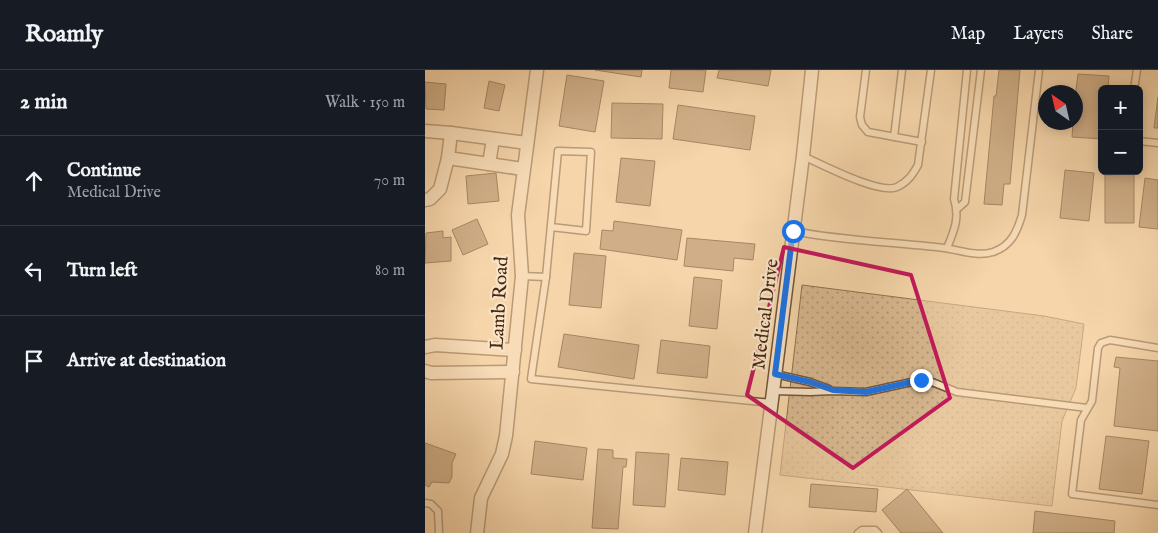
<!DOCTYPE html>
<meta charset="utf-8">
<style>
body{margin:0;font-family:"IM FELL English",serif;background:#20242c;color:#f1f3f6}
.controls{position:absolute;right:15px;top:15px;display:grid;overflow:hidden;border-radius:8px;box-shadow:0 2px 12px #0003}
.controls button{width:45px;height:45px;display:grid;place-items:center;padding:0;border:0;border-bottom:1px solid #363941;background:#171b24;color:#f1f3f6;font:25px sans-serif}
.compass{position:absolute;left:613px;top:15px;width:45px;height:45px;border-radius:50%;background:#171b24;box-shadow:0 2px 12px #0003;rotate:326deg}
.stop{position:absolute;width:15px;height:15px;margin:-11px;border:4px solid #1a73e8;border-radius:50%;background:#fff}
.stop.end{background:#1a73e8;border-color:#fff;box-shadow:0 1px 5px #0008}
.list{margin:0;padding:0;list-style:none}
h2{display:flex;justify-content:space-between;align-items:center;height:65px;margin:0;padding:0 20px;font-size:21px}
h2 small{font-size:16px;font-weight:400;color:#9ea1a6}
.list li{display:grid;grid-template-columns:32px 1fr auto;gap:15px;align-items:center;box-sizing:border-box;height:90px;padding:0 20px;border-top:1px solid #363941}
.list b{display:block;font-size:19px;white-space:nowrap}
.list p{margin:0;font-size:16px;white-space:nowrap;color:#9ea1a6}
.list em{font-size:16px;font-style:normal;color:#9ea1a6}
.icon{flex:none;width:28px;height:28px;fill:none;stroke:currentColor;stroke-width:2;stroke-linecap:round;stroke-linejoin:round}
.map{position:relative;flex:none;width:733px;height:463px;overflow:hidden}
header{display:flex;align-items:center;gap:30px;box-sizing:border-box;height:70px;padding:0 25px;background:#171b24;border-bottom:1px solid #363941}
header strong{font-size:24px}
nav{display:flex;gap:28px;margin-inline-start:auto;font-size:18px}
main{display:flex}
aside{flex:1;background:#171b24}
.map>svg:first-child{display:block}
</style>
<header>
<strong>Roamly</strong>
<nav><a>Map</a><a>Layers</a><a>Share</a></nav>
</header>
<main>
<aside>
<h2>2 min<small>Walk · 150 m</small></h2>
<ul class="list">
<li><svg class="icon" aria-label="ahead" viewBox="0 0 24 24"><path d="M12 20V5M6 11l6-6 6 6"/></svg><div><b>Continue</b><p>Medical Drive</p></div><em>70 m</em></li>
<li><svg class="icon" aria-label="left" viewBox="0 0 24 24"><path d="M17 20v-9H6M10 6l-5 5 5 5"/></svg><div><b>Turn left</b></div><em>80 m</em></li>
<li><svg class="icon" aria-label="arrive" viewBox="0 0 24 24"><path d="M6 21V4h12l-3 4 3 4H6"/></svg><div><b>Arrive at destination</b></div></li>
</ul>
</aside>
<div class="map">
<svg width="733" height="463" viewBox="0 0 733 463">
<defs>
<pattern id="grass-dots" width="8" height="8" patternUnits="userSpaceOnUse" patternTransform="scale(1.25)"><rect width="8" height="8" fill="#d8b890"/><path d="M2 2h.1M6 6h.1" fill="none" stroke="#b19674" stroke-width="1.8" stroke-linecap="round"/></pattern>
</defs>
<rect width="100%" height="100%" fill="#f6d6aa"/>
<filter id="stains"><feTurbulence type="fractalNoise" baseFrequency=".004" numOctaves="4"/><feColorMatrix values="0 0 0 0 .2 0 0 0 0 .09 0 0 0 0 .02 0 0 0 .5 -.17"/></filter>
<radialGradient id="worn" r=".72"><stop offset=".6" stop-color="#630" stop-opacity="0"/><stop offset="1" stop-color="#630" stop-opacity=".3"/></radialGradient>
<polygon fill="url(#grass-dots)" stroke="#907050" points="377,215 619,246 659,254 651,318 637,351 627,436 355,405"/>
<g fill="#a28261" stroke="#472811">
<polygon points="170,0 217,0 216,7"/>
<polygon points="246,0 281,0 278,22 244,18"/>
<polygon points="294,0 346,0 343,16 292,8"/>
<polygon points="574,0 595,0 585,114 579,114 577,135 559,134 569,26 571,26"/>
<polygon points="653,4 684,6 683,19 677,19 677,69 647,67 648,52 650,52 650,27"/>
<polygon points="142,5 179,11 170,62 134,56"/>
<polygon points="64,11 80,15 74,41 59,38"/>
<polygon points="0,12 21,14 19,40 1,39"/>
<polygon points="733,27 733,58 729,58"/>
<polygon points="187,33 238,34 237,69 186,68"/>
<polygon points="253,35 330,46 325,80 248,69"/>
<polygon points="196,88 230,91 225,136 191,132"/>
<polygon points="640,100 669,103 664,151 635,148"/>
<polygon points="71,103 74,131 43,134 41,106"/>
<polygon points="709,104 709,153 680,153 680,105"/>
<polygon points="720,108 733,110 733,159 714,157"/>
<polygon points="52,149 63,174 38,185 27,160"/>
<polygon points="189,151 257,160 252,190 175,179 177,160 188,161"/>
<polygon points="18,161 18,168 26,167 26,191 0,193 1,163"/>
<polygon points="262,168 330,174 328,190 309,188 308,201 259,196"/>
<polygon points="149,183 181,186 176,238 144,235"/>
<polygon points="269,207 297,210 292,259 264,256"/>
<polygon points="139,264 214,275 209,309 133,297"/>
<polygon points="236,270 285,276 282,308 232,303"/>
<polygon points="691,287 733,291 733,361 689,356 695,298 689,297"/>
<polygon points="681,366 724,371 717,424 674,419"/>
<polygon points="110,371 162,378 158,410 106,404"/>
<polygon points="0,373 31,384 27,393 27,407 24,413 7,412 4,417 0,415"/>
<polygon points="173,379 188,380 188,388 202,389 201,397 198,397 193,459 167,458"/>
<polygon points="211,382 244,384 240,437 208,435"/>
<polygon points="256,388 303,392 300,425 253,420"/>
<polygon points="386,414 453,419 451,442 384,437"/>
<polygon points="482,419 518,463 476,463 457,440"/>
<polygon points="610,441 690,451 689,463 608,463"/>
</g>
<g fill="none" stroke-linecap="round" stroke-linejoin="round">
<g stroke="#735437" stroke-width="9">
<g id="service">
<polyline points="441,0 435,47 437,55 443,62 497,72"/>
<polyline points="709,19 712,0"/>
<polyline points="469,67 477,0"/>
<polyline points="714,71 733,73"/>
<path d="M 378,86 C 396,94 455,125 472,117 C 483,112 488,104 493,95 L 506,0"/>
<polyline points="532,139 540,132 556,0"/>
<path d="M 368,161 C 418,171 469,172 519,178 C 535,180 552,187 568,182 C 586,176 592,162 597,145 L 614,0"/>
<path d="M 522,178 C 529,161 535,148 529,129 L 542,0"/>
<polyline points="97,206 121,207 133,81 166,82 161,161 126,157"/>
<polyline points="121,207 106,309 347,333"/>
<polyline points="733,278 685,270 676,273 673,278 667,331 656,350 647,424 733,435"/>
<polyline points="350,304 385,312 404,319"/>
<polyline points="348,321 385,322 408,321 441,322 496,310 507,312 532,322 662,338"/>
<polyline points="0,433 6,434 13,441 14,463"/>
<polyline points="433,463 437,460 450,460 453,463"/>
</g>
</g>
<g stroke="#735437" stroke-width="15">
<g id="minor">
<polyline points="0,61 26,63 102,73"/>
<polyline points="23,88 98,99"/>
<polyline points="64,94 68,69"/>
<polyline points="0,130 5,129 15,119 23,88 26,63"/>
<polyline points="0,277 10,275 90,280"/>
<polyline points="0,301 6,303 88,302"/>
<polyline points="52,463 56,428 77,384 81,366 97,206 93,145 112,0"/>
<polyline points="330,463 378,86 387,0"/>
</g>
</g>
<use href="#service" stroke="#f9e4c8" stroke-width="6"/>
<use href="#minor" stroke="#f9e4c8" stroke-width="12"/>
</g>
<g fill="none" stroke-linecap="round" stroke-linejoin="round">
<polyline stroke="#1a73e8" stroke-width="6" points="368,161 350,304 385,312 408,320 441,322 496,310"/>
</g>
<path d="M0 0H733V463H0ZM 359,177 L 486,205 L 525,328 L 428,398 L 322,325 Z" fill="#f6d6aa" fill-opacity=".55" fill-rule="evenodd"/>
<path fill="none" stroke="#c2185b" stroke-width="4" stroke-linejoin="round" d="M 359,177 L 486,205 L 525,328 L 428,398 L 322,325 Z"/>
<g text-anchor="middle" stroke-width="4.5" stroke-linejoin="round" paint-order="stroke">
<g font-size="19" fill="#472811" stroke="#f9e4c8">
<text transform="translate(73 233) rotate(-87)" y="7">Lamb Road</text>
<text transform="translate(339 244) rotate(-83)" y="7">Medical Drive</text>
</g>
</g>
<rect width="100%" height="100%" filter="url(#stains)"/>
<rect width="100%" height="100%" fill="url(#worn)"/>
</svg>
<div class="controls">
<button>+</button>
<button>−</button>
</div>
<svg class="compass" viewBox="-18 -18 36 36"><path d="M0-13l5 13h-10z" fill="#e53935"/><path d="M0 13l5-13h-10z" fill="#9ea1a6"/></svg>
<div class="stop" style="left:368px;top:161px"></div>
<div class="stop end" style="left:496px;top:310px"></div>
</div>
</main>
